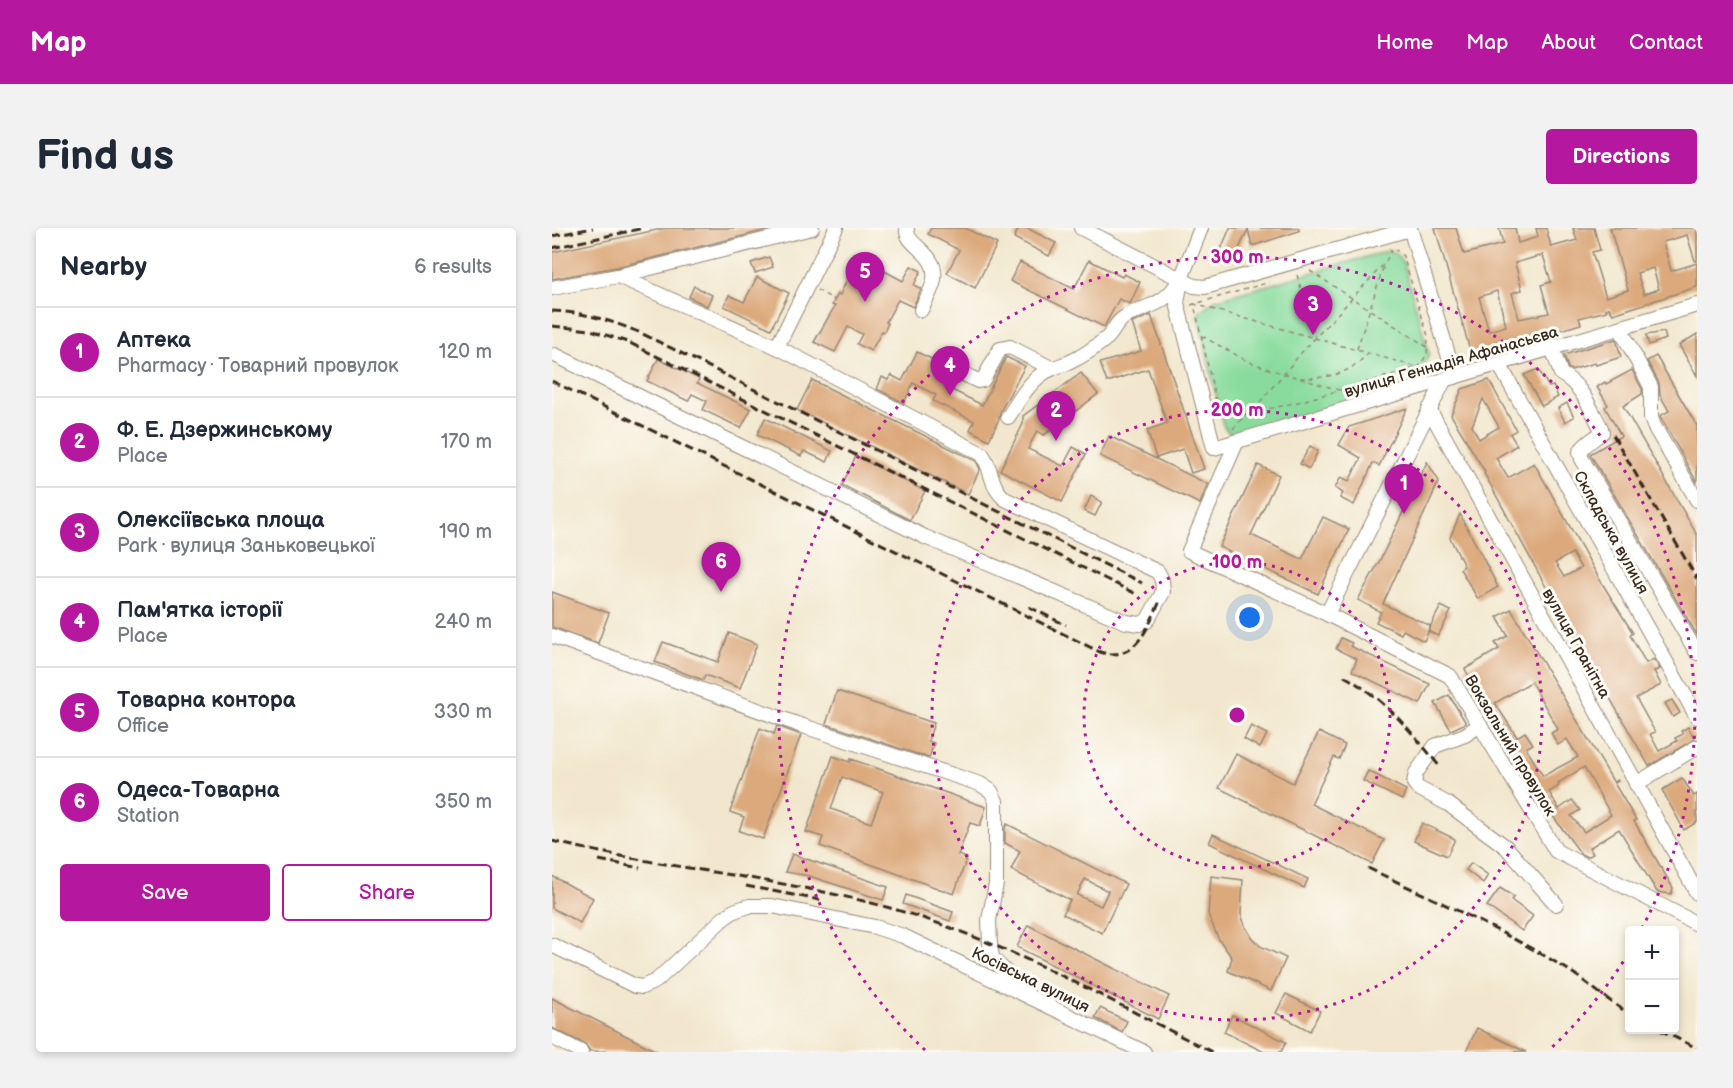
<!DOCTYPE html>
<meta charset="utf-8">
<style>
body{margin:0;font-family:"Balsamiq Sans",sans-serif;background:#f2f2f3;color:#1f2937}
.controls{position:absolute;right:18px;bottom:18px;display:grid;overflow:hidden;border-radius:6px;box-shadow:0 3px 9px #0003}
.controls button{width:54px;height:54px;display:grid;place-items:center;padding:0;border:0;border-bottom:2px solid #e0e1e3;background:#fff;color:#1f2937;font:30px sans-serif}
.you{position:absolute;left:698px;top:390px;width:21px;height:21px;margin:-15px;border:4px solid #fff;border-radius:50%;background:#1a73e8;box-shadow:0 0 0 9px #1a73e833}
.badge{display:grid;place-items:center;width:39px;height:39px;border-radius:50%;background:#b5179e;color:#fff;font-size:20px;font-weight:700}
.pin{position:absolute;translate:-50% -50px;filter:drop-shadow(0 2px 3px #0008)}
.pin::after{content:'';position:absolute;top:32px;width:21px;height:18px;background:inherit;clip-path:polygon(0 0,100% 0,50% 100%)}
.list{margin:0;padding:0;list-style:none}
h2{display:flex;justify-content:space-between;align-items:center;height:78px;margin:0;padding:0 24px;font-size:26px}
h2 small{font-size:20px;font-weight:400;color:#747a83}
.list li{display:grid;grid-template-columns:39px 1fr auto;gap:18px;align-items:center;box-sizing:border-box;height:90px;padding:0 24px;border-top:2px solid #e0e1e3}
.list b{display:block;font-size:22px;white-space:nowrap}
.list p{margin:0;font-size:20px;white-space:nowrap;color:#747a83}
.list em{font-size:20px;font-style:normal;color:#747a83}
.actions{display:flex;gap:12px;padding:18px 24px}
.actions a{flex:1;padding:14px 0;border:2px solid #b5179e;border-radius:6px;text-align:center;font-size:21px;color:#b5179e}
.actions .main{background:#b5179e;color:#fff}
.map{position:relative;flex:none;width:1145px;height:824px;overflow:hidden;border-radius:6px}
header{display:flex;align-items:center;gap:36px;box-sizing:border-box;height:84px;padding:0 30px;background:#b5179e;color:#fff}
header strong{font-size:28px}
nav{display:flex;gap:33px;margin-inline-start:auto;font-size:21px}
.intro{display:flex;align-items:center;justify-content:space-between;box-sizing:border-box;height:144px;padding:0 36px}
h1{margin:0;font-size:42px}
.button{padding:15px 27px;border-radius:6px;background:#b5179e;color:#fff;font-size:21px;font-weight:700}
main{display:flex;gap:36px;padding:0 36px}
aside{flex:1;background:#fff;border-radius:6px;box-shadow:0 3px 9px #0003}
.map>svg:first-child{display:block}
</style>
<header>
<strong>Map</strong>
<nav><a>Home</a><a>Map</a><a>About</a><a>Contact</a></nav>
</header>
<div class="intro"><h1>Find us</h1><a class="button">Directions</a></div>
<main>
<aside>
<h2>Nearby<small>6 results</small></h2>
<ul class="list">
<li><span class="badge">1</span><div><b>Аптека</b><p>Pharmacy · Товарний провулок</p></div><em>120 m</em></li>
<li><span class="badge">2</span><div><b>Ф. Е. Дзержинському</b><p>Place</p></div><em>170 m</em></li>
<li><span class="badge">3</span><div><b>Олексіївська площа</b><p>Park · вулиця Заньковецької</p></div><em>190 m</em></li>
<li><span class="badge">4</span><div><b>Пам'ятка історії</b><p>Place</p></div><em>240 m</em></li>
<li><span class="badge">5</span><div><b>Товарна контора</b><p>Office</p></div><em>330 m</em></li>
<li><span class="badge">6</span><div><b>Одеса-Товарна</b><p>Station</p></div><em>350 m</em></li>
</ul>
<div class="actions"><a class="main">Save</a><a>Share</a></div>
</aside>
<div class="map">
<svg width="1145" height="824" viewBox="0 0 1145 824">
<rect width="100%" height="100%" fill="#fdfcf7"/>
<filter id="ink" filterUnits="userSpaceOnUse"><feTurbulence type="fractalNoise" baseFrequency=".0167" numOctaves="2"/><feDisplacementMap in="SourceGraphic" scale="12" xChannelSelector="R" yChannelSelector="G"/><feConvolveMatrix kernelMatrix="1 2 1 2 8 2 1 2 1" color-interpolation-filters="sRGB"/></filter>
<filter id="wash" filterUnits="userSpaceOnUse"><feTurbulence type="fractalNoise" baseFrequency=".008" numOctaves="4" result="noise"/><feDisplacementMap in="SourceGraphic" scale="24" xChannelSelector="R" yChannelSelector="G"/><feGaussianBlur stdDeviation="1.35" result="paint"/><feColorMatrix in="noise" values="0 0 0 0 0 0 0 0 0 0 0 0 0 0 0 0 0 1.4 0 .05"/><feComposite in="paint" operator="in"/></filter>
<g filter="url(#wash)">
<rect width="100%" height="100%" fill="#f2e7ce"/>
<polygon fill="#88db9c" stroke="#62825d" stroke-width="1.5" points="835,23 844,26 851,34 877,126 873,135 861,145 860,156 685,208 675,203 671,197 646,88 648,83 663,72"/>
<g id="blocks">
<g fill="#dca97c" fill-rule="evenodd">
<polygon points="114,0 223,0 65,39 0,51 0,24"/>
<polygon points="379,0 413,0 445,16 423,60 395,45 407,22 376,6"/>
<polygon points="467,0 475,0 504,15 497,28 462,10"/>
<polygon points="678,0 747,0 747,3 700,18 696,1 682,32 667,26"/>
<path d="M 883,0 L 904,0 L 912,26 L 951,16 L 947,0 L 963,0 L 966,15 L 986,9 L 984,0 L 994,0 L 999,19 L 1025,12 L 1021,0 L 1042,0 L 1048,22 L 1040,24 L 1054,69 L 1076,62 L 1058,0 L 1145,0 L 1145,33 L 1143,33 L 1135,7 L 1111,14 L 1119,43 L 1145,35 L 1145,59 L 1061,86 L 1057,80 L 1054,81 L 1055,83 L 1027,90 L 1029,96 L 995,106 L 996,108 L 920,129 ZM 991,27 L 999,54 L 989,57 L 997,85 L 967,91 L 960,65 L 970,62 L 963,35 ZM 1101,40 L 1107,61 L 1092,66 L 1085,45 ZM 945,63 L 954,98 L 937,103 L 927,69 Z"/>
<polygon points="305,28 351,53 359,38 369,43 362,57 369,61 361,79 346,72 334,94 336,95 332,104 330,103 319,123 305,116 310,106 296,99 283,124 262,114 283,78 280,77 286,66 288,67"/>
<polygon points="217,29 221,39 203,45 199,35"/>
<polygon points="537,32 570,49 572,46 588,54 578,76 567,71 552,99 458,53 468,34 522,61"/>
<polygon points="205,49 237,65 219,101 172,78 177,67 192,74"/>
<polygon points="142,58 160,67 155,78 137,69"/>
<polygon points="599,87 652,241 639,245 631,221 604,230 595,202 615,195 596,141 555,154 548,135 589,123 580,95"/>
<polygon points="1112,104 1114,111 1097,117 1094,107"/>
<polygon points="1145,106 1145,148 1127,117"/>
<polygon points="1064,111 1069,129 1044,137 1043,135 1019,142 1016,140 1012,127"/>
<polygon points="365,124 386,134 382,142 405,153 400,162 430,177 454,129 473,138 448,184 447,191 437,212 418,202 422,193 381,173 384,167 361,155 352,175 325,161 330,149 336,152 339,147 350,153"/>
<polygon points="1104,128 1145,198 1145,254 1108,188 1117,183 1108,167 1107,155 1095,133"/>
<polygon points="106,131 147,151 145,155 199,181 189,200 151,182 155,173 140,166 136,173 95,153"/>
<polygon points="986,141 997,159 1001,158 1006,169 990,178 972,147"/>
<polygon points="1080,142 1090,161 1090,166 1071,178 1145,307 1145,407 1038,226 1069,208 1053,179 1056,177 1045,159 1053,154 1054,156"/>
<polygon points="529,145 546,166 492,207 485,203 476,221 511,238 521,219 534,226 510,274 448,242 471,196 471,188"/>
<polygon points="260,152 424,233 428,241 416,266 245,182"/>
<path d="M 937,152 L 964,202 L 958,206 L 965,217 L 944,230 L 956,250 L 982,235 L 1048,352 L 1081,405 L 1078,407 L 1094,435 L 1102,431 L 1108,441 L 1102,443 L 1109,457 L 1084,470 L 1103,504 L 1098,506 L 1107,523 L 1125,513 L 1123,510 L 1131,506 L 1129,503 L 1136,499 L 1143,511 L 1097,538 L 994,359 L 932,245 L 933,244 L 899,187 L 910,161 ZM 931,171 L 947,199 L 927,211 L 920,198 ZM 1020,325 L 1029,340 L 1012,349 L 1003,335 Z"/>
<polygon points="1015,175 1022,189 1013,194 1006,180"/>
<polygon points="855,180 827,238 821,235 802,277 788,270 791,265 783,260 789,249 797,253 809,230 787,217 797,199"/>
<polygon points="213,190 280,223 275,234 252,223 249,228 205,207"/>
<polygon points="557,208 656,256 648,276 548,228"/>
<polygon points="758,218 766,223 757,241 748,236"/>
<polygon points="304,228 373,263 358,292 290,257"/>
<polygon points="875,234 887,253 831,376 879,398 872,413 851,402 849,406 824,394 829,384 806,372 829,330"/>
<polygon points="706,237 727,247 699,307 750,331 771,289 797,301 766,366 667,319"/>
<polygon points="539,268 550,274 543,288 532,283"/>
<polygon points="908,286 946,359 926,371 908,341 912,338 898,310"/>
<polygon points="0,364 57,385 46,415 0,399"/>
<polygon points="889,378 899,383 886,408 876,403"/>
<path d="M 959,381 L 1084,592 L 1082,593 L 1121,660 L 1119,666 L 1105,664 L 1067,601 L 1037,620 L 1041,626 L 1035,629 L 1029,626 L 1000,587 L 964,526 L 963,527 L 936,483 L 913,441 L 947,421 L 943,415 L 956,408 L 945,389 ZM 979,454 L 1006,501 L 999,505 L 1006,517 L 1015,511 L 1026,529 L 991,548 L 974,520 L 981,516 L 973,504 L 965,509 L 943,475 ZM 1032,539 L 1059,587 L 1032,604 L 1019,588 L 1028,582 L 1020,572 L 1007,581 L 997,564 L 1007,558 L 1006,555 Z"/>
<polygon points="177,405 205,416 188,460 153,447 151,452 103,434 111,414 166,434"/>
<polygon points="789,410 800,415 798,418 878,456 868,476 800,443 805,431 784,421"/>
<polygon points="285,463 382,495 376,513 382,515 377,530 274,496"/>
<polygon points="897,467 914,495 899,502 883,475"/>
<polygon points="1120,472 1128,485 1121,489 1113,475"/>
<polygon points="225,498 249,507 211,611 187,603 192,589 178,584 208,500 222,506"/>
<polygon points="699,498 715,506 708,520 692,511"/>
<polygon points="767,504 793,517 787,531 782,529 759,576 832,612 820,636 667,560 684,526 741,555"/>
<path d="M 281,528 L 298,534 L 299,531 L 434,579 L 428,598 L 418,595 L 406,627 L 415,630 L 402,666 L 268,618 L 271,609 L 254,604 ZM 290,549 L 331,564 L 319,595 L 279,581 Z"/>
<polygon points="816,543 854,562 850,572 811,553"/>
<polygon points="1130,550 1142,568 1145,566 1145,594 1132,602 1110,562"/>
<polygon points="870,595 903,611 895,628 862,613"/>
<path d="M 455,596 L 574,656 L 550,705 L 511,686 L 518,672 L 459,642 L 468,623 L 453,615 L 453,600 ZM 533,651 L 556,663 L 549,678 L 525,667 Z"/>
<polygon points="661,606 756,651 752,660 657,615"/>
<polygon points="240,626 336,659 331,672 257,648 233,644"/>
<polygon points="919,635 936,647 931,655 914,642"/>
<polygon points="0,648 41,670 28,695 0,680"/>
<polygon points="659,648 691,652 689,686 693,698 700,710 708,718 734,730 719,763 676,743 680,730 666,710 656,686"/>
<polygon points="948,660 962,669 959,672 981,688 970,703 935,678"/>
<polygon points="354,667 401,684 398,693 351,676"/>
<polygon points="476,697 617,768 606,791 465,719"/>
<polygon points="734,766 768,783 758,803 724,785"/>
<polygon points="0,770 106,824 38,823 33,816 0,800"/>
<polygon points="548,780 575,793 570,804 543,790"/>
<polygon points="680,787 734,814 729,824 712,824 672,804"/>
<polygon points="925,800 974,824 914,824"/>
</g>
</g>
</g>
<g filter="url(#ink)">
<use href="#blocks" fill-opacity="0" stroke="#968876" stroke-width="1.5"/>
<g fill="none" stroke-linecap="round" stroke-linejoin="round">
<g stroke="#968876" stroke-width="16">
<g id="minor">
<path d="M 355,0 C 352,19 390,24 381,56 C 378,65 373,74 369,82"/>
<polyline points="529,0 642,58 653,59 858,1"/>
<polyline points="649,0 629,51 625,75 662,220 1145,77"/>
<polyline points="858,0 903,149"/>
<polyline points="66,48 260,0"/>
<path d="M 0,60 L 66,48 L 225,119 L 430,226 C 441,242 437,257 453,271 L 606,344 L 610,352 L 611,364 L 595,393 L 588,396 L 574,394 L 373,309 L 3,127"/>
<polyline points="1068,100 1099,159 1099,190 1102,198 1145,272"/>
<polyline points="225,119 284,0"/>
<path d="M 1000,120 L 1009,146 C 1030,157 1038,180 1049,200 L 1050,204 C 1043,211 1033,215 1028,224 L 1030,231 L 1145,425"/>
<polyline points="947,136 1145,489"/>
<polyline points="406,143 426,153 431,152 448,121 458,119 499,140"/>
<polyline points="877,181 1145,665"/>
<path d="M 456,189 C 466,174 475,157 490,146 C 500,139 510,138 520,133 C 531,128 545,118 555,110 C 562,103 564,94 573,89 C 596,76 609,80 626,55"/>
<polyline points="685,213 637,323 775,386 898,448 1004,623 1145,696"/>
<polyline points="775,386 893,151"/>
<polyline points="0,408 245,496 428,556 439,563 444,573 444,656 437,692 438,716 440,729 444,734 477,768"/>
<polyline points="928,497 913,507 883,518 864,545 862,555 866,560 896,576 954,619 1004,676"/>
<polyline points="1084,556 1145,519"/>
<polyline points="0,717 83,758 90,759 104,753 172,690 182,683 197,678 220,678 323,699 351,708 592,824"/>
<polyline points="0,809 29,824"/>
</g>
</g>
<g stroke="#968876" stroke-width="1.5" stroke-dasharray="4.5 4.5" stroke-linecap="butt">
<polyline points="834,33 840,21"/>
<polyline points="758,43 877,120"/>
<polyline points="745,47 763,109"/>
<polyline points="265,62 283,72"/>
<polyline points="639,77 718,54"/>
<polyline points="650,108 695,133 720,142 787,162"/>
<polyline points="805,121 832,37"/>
<path d="M 748,150 C 779,150 795,147 817,125"/>
<polyline points="702,181 750,124 833,35"/>
<polyline points="666,182 642,76 879,143"/>
<polyline points="681,201 694,186 702,181 721,180 750,173 867,139 875,126 876,108 851,28 844,22 837,20"/>
<polyline points="1062,554 1067,551"/>
<polyline points="1063,555 1068,552"/>
</g>
<use href="#minor" stroke="#fff" stroke-width="14"/>
<g stroke="#3b2a1e" stroke-width="3" stroke-dasharray="9 4.5" stroke-linecap="butt">
<polyline points="0,8 41,0"/>
<polyline points="0,20 92,0"/>
<path d="M 0,83 C 32,84 60,93 89,105 L 590,355"/>
<polyline points="0,98 39,102 78,115 586,367"/>
<path d="M 0,153 L 548,424 C 585,435 596,398 609,371"/>
<polyline points="1061,207 1145,351"/>
<polyline points="477,379 514,397"/>
<path d="M 792,448 C 832,470 859,503 888,539"/>
<path d="M 0,613 C 112,641 227,649 338,680 C 451,712 555,771 660,824"/>
<polyline points="47,632 88,640"/>
<path d="M 816,640 C 881,671 948,701 1010,738 C 1033,752 1054,772 1078,786"/>
<polyline points="194,658 268,672"/>
<polyline points="1108,802 1145,820"/>
</g>
</g>
</g>
<g fill="none" stroke="#b5179e" stroke-width="3" stroke-dasharray="3 6">
<circle cx="685" cy="487" r="153"/>
<circle cx="685" cy="487" r="305"/>
<path d="M1076 726A458 458 0 0 1 997 822M373 822A458 458 0 1 1 1089 702"/>
</g>
<g text-anchor="middle" stroke-width="6" stroke-linejoin="round" paint-order="stroke">
<g font-size="16" fill="#3b2a1e" stroke="#fdfcf7">
<text transform="translate(899 133) rotate(-16)" y="6">вулиця Геннадія Афанасьєва</text>
<text transform="translate(1060 304) rotate(61)" y="6">Складська вулиця</text>
<text transform="translate(1025 415) rotate(61)" y="6">вулиця Гранітна</text>
<text transform="translate(959 517) rotate(59)" y="6">Вокзальний провулок</text>
<text transform="translate(479 751) rotate(26)" y="6">Косівська вулиця</text>
</g>
</g>
<circle cx="685" cy="487" r="9" fill="#b5179e" stroke="#fdfcf7" stroke-width="3"/>
<g font-size="18" text-anchor="middle" font-weight="bold" fill="#b5179e" stroke="#fdfcf7" stroke-width="6" stroke-linejoin="round" paint-order="stroke">
<text x="685" y="35">300 m</text>
<text x="685" y="188">200 m</text>
<text x="685" y="340">100 m</text>
</g>
</svg>
<div class="controls">
<button>+</button>
<button>−</button>
</div>
<div class="you"></div>
<div class="pin badge" style="left:852px;top:286px">1</div>
<div class="pin badge" style="left:504px;top:213px">2</div>
<div class="pin badge" style="left:761px;top:107px">3</div>
<div class="pin badge" style="left:398px;top:168px">4</div>
<div class="pin badge" style="left:313px;top:74px">5</div>
<div class="pin badge" style="left:169px;top:364px">6</div>
</div>
</main>
